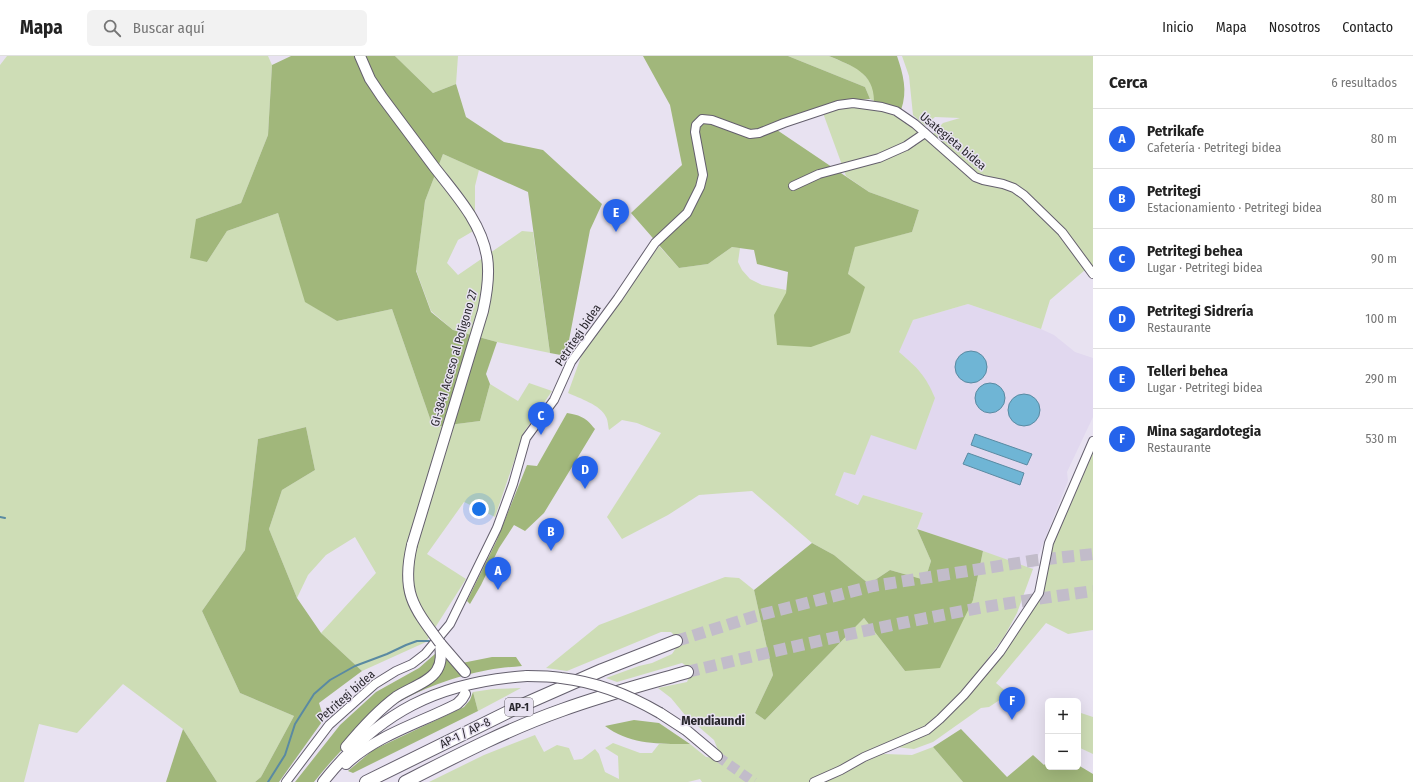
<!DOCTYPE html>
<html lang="es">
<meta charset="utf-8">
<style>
body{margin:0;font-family:"Fira Sans Condensed",sans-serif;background:#f2f2f2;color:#222}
.controls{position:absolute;right:12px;bottom:12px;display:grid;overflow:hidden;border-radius:6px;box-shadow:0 4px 16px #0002}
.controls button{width:36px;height:36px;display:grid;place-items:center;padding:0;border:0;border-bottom:1px solid #e0e0e0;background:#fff;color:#222;font:20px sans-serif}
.you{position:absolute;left:479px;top:453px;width:14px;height:14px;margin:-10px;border:3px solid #fff;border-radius:50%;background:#1a73e8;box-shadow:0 0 0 6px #1a73e833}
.badge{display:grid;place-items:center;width:26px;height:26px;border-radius:50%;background:#2563eb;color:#fff;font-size:13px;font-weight:700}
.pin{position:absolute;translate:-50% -33px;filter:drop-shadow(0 1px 2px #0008)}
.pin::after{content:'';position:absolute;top:21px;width:14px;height:12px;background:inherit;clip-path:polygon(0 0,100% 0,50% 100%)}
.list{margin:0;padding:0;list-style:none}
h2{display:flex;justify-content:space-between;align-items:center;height:52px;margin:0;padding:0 16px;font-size:17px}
h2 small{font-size:13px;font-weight:400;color:#767676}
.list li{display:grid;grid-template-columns:26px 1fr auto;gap:12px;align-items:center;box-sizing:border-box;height:60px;padding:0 16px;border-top:1px solid #e0e0e0}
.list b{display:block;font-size:15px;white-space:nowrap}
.list p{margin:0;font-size:13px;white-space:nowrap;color:#767676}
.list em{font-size:13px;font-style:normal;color:#767676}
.icon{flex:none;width:22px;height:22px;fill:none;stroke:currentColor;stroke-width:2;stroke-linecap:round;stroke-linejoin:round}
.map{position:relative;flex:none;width:1093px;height:726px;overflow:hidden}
header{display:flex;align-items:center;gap:24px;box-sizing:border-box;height:56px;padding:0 20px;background:#fff;border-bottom:1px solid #e0e0e0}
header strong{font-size:19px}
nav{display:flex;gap:22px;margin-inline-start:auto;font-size:14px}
.search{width:280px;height:36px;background:#f2f2f2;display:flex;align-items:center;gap:10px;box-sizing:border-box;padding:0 14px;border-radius:6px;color:#767676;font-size:15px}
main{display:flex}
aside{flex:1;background:#fff}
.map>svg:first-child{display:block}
</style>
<header>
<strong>Mapa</strong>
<div class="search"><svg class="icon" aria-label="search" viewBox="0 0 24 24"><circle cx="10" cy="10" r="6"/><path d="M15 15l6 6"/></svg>Buscar aquí</div>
<nav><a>Inicio</a><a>Mapa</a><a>Nosotros</a><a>Contacto</a></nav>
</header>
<main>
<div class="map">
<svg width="1093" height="726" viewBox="0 0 1093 726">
<rect width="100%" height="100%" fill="#e8e2f1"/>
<polygon fill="#e1d8ef" points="968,248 1041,273 1054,279 1075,296 1093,302 1093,361 1067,416 1068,425 1033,513 917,473 923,457 863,439 859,449 834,440 844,416 871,378 916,394 912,307 898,296 913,264"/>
<g fill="#ceddb6">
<polygon points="7,0 268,0 272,9 268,79 241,147 196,163 207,206 227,175 278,157 306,246 337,265 392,253 433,371 480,365 490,328 518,345 529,327 552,335 524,376 495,461 464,446 427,498 466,523 426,586 362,615 321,577 376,517 355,481 326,499 308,519 297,542 269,473 282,434 315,414 306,371 258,383 245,494 202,555 240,637 294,660 261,721 255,726 217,726 183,673 123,628 77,677 39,668 24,726 0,726 0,9"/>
<polygon points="395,0 458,0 456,28 433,37"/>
<polygon points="788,0 829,0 859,13 872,28 874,37 874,45 870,43 865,31"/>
<polygon points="902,0 1093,0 1093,213 1018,130 981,120 969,112 933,78 943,67 960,62 935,61 925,70 913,59 909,20"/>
<path d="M 862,50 L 878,53 L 900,62 L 917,74 L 969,118 L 1013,134 L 1059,176 L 1085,214 L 1050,244 L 1041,273 L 968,248 L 913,264 L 899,296 C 917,311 926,320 935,342 L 916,394 L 871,379 L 855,419 L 844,416 L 835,439 L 858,449 L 863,439 L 923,457 L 917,473 L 931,505 L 925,524 L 890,514 L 869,528 L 834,499 L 812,487 L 752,435 L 699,439 L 668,459 L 622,483 L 607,461 L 661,377 L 637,367 L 622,364 L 609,374 C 608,370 608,364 606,361 C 601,349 579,342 568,337 L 582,298 L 659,190 L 679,212 L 708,208 L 732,191 L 740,192 L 738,206 L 742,214 L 750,223 L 762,229 L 786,234 L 786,237 L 848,218 L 855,190 L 912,176 L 919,154 L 869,136 L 846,120 L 823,57 L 845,51 Z"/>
<polygon points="443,98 479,114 475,130 475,174 458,184 447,207 458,219 522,175 533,176 550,297 497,286 453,274 431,255 416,214 425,145"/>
<polygon points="1093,396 1093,574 1068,578 1046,567 996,627 1009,638 989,651 981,652 933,686 914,693 895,691 927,678 943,665 972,634 1013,583 1043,536 1052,491"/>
<polygon points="983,495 1033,513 1017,557 1004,581 969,628 935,663 920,673 810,726 702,726 700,723 688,726 429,726 484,699 535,679 544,696 557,689 569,692 574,704 582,703 595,693 599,698 605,716 619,723 618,700 605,692 613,687 640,697 652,697 659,688 690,688 706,701 715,702 718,694 714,684 685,659 671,642 658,632 687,626 690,619 688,611 682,607 617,626 606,622 639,610 652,607 672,598 678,589 676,581 671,576 661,576 567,615 546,612 599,569 725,521 739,522 754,534 773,619 755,657 765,664 864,562 905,615 973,544"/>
<polygon points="521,632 478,655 473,636 493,633"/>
<polygon points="1078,656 1093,661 1093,698 1078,691"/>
<polygon points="933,691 963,726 821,726 876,699 885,698 912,699"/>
</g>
<g fill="#a1b77b">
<polygon points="291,0 395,0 433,37 456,28 466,61 504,86 543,94 602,148 590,174 566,300 550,297 528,136 443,98 425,145 416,215 431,256 453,274 497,286 486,318 490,328 480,365 433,371 392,253 337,265 305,246 278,157 227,175 207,206 190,202 196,163 241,147 268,79 272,9"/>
<polygon points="643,0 788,0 865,31 870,43 843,45 777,74 869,136 919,154 912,176 855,191 848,218 865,231 850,277 811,291 777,289 774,259 786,237 788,216 757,208 754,194 732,191 708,208 679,212 631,157 682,109 670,49"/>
<path d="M 829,0 L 897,0 C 903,18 908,35 901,54 L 874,45 C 874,16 852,10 829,0 Z"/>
<path d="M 567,357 C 582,360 585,361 595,373 L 544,457 L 525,475 L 514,469 L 499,492 L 481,529 L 470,548 L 467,545 L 496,486 L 527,409 L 537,410 Z"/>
<polygon points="306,371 315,414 282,434 269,473 297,542 321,577 362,615 319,647 324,663 279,726 255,726 261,721 294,660 240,637 202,555 245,494 258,383"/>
<polygon points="917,473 983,495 973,544 940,612 905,615 864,562 765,664 755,657 773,619 754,534 812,487 834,499 869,528 890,514 925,524 931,505"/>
<path d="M 444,590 L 452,609 L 492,601 L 516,601 L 522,610 C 511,611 499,612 488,614 C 457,620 418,633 391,651 C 362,672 336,698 314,726 L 295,726 L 340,669 L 376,636 L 419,612 Z"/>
<polygon points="473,636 478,655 353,717 348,715 373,694 464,651 470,644"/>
<path d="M 634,664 L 659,667 L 690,688 C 660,688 630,689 605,670 Z"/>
<polygon points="183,673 217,726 166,726"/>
<polygon points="961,673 1007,721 1033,699 1044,709 1048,705 1048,711 1078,711 1078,709 1093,718 1093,726 963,726 933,691"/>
</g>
<g fill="#6fb5d5" stroke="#5a8aa2">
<circle cx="971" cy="311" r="16"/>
<circle cx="990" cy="342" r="15"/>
<circle cx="1024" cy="354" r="16"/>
<polygon points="975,378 1032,398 1027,409 971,389"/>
<polygon points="968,397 1024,417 1020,429 963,408"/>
</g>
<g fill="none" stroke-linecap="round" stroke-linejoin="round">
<g stroke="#5a8aa2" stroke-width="2">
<polyline points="0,461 5,462"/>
<polyline points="268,726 285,699 295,668 314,638 330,624 355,610 387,598 406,589 417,585 429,585"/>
</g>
<polyline stroke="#c2bcca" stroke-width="10" stroke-dasharray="10 5" stroke-linecap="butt" points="717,700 754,726"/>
<g stroke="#c2bcca" stroke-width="12" stroke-dasharray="12 6" stroke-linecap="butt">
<polyline points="676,585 756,560 873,530 1037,504 1093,498"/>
<path d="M 687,616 C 786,592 885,569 985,551 C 1021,545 1057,540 1093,535"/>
</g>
<g stroke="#645f6d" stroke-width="10">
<g id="minor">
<polyline points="793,130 819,118 879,102 906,90 925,77"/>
<polyline points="286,726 329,669 375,628 396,615 412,608 425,598 450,568 497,472 513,428 526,382 554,344 571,306 618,242 655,187 687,157 700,131 703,119 695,76 696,69 702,63 712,64 750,78 759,77 784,67 838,49 853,47 882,51 896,55 915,68 975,121 983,124 1003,128 1014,132 1024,139 1062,176 1093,218"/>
<polyline points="814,726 841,714 864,701 927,674 940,663 964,639 1000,596 1039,537 1049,487 1093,385"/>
</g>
</g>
<g stroke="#645f6d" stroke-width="12">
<g id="major">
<path d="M 360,0 L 370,23 L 382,41 C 400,65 418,89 435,112 C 456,139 481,166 487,201 C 490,219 487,237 483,255 L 412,489"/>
<polyline points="440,587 465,616"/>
<polyline points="660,657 686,674 717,700"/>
<path d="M 346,691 C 361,673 377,655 396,641 C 408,633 430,626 437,614 C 442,606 441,597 440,587"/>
<path d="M 346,708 C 377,679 420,667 457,648 L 462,643 L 465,638"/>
<path d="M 323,726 C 379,656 437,626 527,620"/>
</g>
</g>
<g stroke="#645f6d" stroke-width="14">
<g id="highway">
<polyline points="366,726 518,651 602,614 676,585"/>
<path d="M 405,726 C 456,700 508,673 562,654 C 603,639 645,628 687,616"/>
</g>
</g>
<use href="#minor" stroke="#fff" stroke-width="8"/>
<use href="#major" stroke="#fff" stroke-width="10"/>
<use href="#highway" stroke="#fff" stroke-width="12"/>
<g stroke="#645f6d" stroke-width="12" stroke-linecap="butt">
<g id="major-bridge">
<path d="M 412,489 C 401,536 413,551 440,587"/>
<path d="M 527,620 C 538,620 550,620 561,622 C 597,626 629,639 660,657"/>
</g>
</g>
<use href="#major-bridge" stroke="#fff" stroke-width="10"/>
</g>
<g text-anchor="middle" stroke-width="3" stroke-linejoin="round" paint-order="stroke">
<rect fill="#e8e2f1" stroke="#625e67" stroke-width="1" x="505" y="642" width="28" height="18" rx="3"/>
<g font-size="11" font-weight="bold" fill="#28262c">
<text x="519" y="655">AP-1</text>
</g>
<g font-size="12" fill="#28262c" stroke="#e8e2f1">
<text transform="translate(953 85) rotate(40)" y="4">Usategieta bidea</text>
<text transform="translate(578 279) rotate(-56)" y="4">Petritegi bidea</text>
<text transform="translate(454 302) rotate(-74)" y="4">GI-3841 Acceso al Polígono 27</text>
<text transform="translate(346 640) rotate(-41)" y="4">Petritegi bidea</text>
<text transform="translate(465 677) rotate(-26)" y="4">AP-1 / AP-8</text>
</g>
<g font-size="13" font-weight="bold" fill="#28262c" stroke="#e8e2f1">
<text x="713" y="669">Mendiaundi</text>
</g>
</g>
</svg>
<div class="controls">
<button>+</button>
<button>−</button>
</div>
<div class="you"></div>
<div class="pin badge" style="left:498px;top:534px">A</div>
<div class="pin badge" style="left:551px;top:495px">B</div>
<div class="pin badge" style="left:541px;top:379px">C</div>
<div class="pin badge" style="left:585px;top:433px">D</div>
<div class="pin badge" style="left:616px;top:176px">E</div>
<div class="pin badge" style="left:1012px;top:664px">F</div>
</div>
<aside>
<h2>Cerca<small>6 resultados</small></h2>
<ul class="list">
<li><span class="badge">A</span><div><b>Petrikafe</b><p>Cafetería · Petritegi bidea</p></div><em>80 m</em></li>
<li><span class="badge">B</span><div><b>Petritegi</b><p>Estacionamiento · Petritegi bidea</p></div><em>80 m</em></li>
<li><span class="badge">C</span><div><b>Petritegi behea</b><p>Lugar · Petritegi bidea</p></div><em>90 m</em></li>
<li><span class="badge">D</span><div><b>Petritegi Sidrería</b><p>Restaurante</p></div><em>100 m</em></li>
<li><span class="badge">E</span><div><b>Telleri behea</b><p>Lugar · Petritegi bidea</p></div><em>290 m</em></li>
<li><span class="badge">F</span><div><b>Mina sagardotegia</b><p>Restaurante</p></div><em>530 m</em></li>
</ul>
</aside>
</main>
